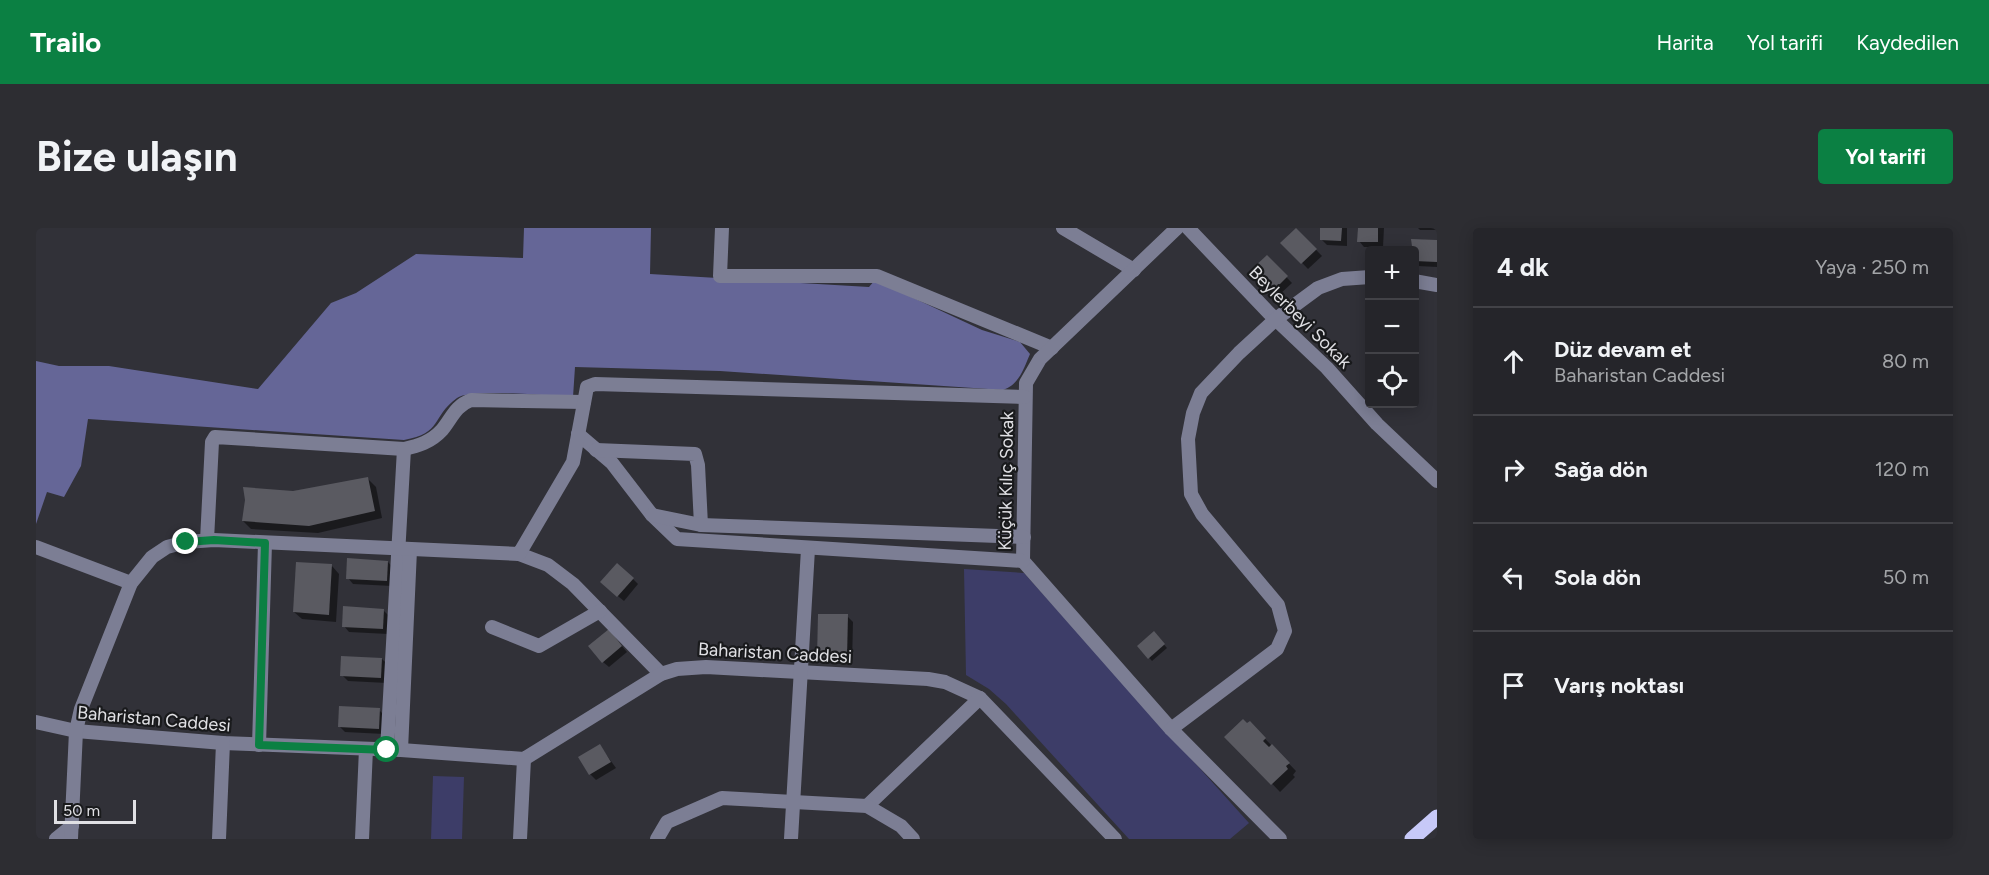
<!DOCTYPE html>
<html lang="tr">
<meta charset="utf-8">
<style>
body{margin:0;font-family:Figtree,sans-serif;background:#2d2d32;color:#f1f3f6}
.controls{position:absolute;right:18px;top:18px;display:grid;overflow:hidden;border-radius:6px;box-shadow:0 3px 15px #0003}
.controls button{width:54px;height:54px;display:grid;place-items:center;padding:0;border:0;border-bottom:2px solid #424247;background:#25252a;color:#f1f3f6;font:30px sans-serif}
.scale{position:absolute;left:18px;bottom:15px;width:82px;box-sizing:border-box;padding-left:6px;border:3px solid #e0e0e4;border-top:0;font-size:16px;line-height:21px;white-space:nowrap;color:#e0e0e4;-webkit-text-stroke:4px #191a1c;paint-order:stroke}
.stop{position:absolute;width:18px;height:18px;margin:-14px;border:4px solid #0b8043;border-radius:50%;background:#fff}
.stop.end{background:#0b8043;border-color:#fff;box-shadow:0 2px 6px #0008}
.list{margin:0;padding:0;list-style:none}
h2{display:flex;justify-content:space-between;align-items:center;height:78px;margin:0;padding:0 24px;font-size:26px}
h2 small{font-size:20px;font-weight:400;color:#a3a5a8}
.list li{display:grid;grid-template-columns:39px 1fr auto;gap:18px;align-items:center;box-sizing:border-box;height:108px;padding:0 24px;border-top:2px solid #424247}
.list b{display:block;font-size:22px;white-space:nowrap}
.list p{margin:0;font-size:20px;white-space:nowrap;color:#a3a5a8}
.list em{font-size:20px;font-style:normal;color:#a3a5a8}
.icon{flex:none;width:33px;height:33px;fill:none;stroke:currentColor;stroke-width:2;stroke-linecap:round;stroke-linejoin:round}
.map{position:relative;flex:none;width:1401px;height:611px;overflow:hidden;border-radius:6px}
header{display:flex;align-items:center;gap:36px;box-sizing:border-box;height:84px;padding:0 30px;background:#0b8043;color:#fff}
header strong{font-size:28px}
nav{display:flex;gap:33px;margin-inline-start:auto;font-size:21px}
.intro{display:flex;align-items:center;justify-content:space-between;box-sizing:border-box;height:144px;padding:0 36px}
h1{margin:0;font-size:42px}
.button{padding:15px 27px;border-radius:6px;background:#0b8043;color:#fff;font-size:21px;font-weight:700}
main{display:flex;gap:36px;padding:0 36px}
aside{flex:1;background:#25252a;border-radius:6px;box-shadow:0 3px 15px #0003}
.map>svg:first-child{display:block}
</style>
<header>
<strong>Trailo</strong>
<nav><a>Harita</a><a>Yol tarifi</a><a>Kaydedilen</a></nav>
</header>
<div class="intro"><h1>Bize ulaşın</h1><a class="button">Yol tarifi</a></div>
<main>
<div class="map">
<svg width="1401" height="611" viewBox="0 0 1401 611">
<rect width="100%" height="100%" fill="#313138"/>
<g fill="#3d3d68">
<polygon points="928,341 988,345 1213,595 1194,611 1093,611 970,476 953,461 930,447"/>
<polygon points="397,548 428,549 426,611 395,611"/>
</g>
<path fill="#656697" d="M 488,0 L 615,0 L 614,46 L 833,59 L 839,52 L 946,102 L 984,114 L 994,126 C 988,140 983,157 967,162 L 684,143 L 539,139 L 537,169 C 515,168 435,160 421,170 C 395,189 407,205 368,212 L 52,191 L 45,238 L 28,269 L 11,264 L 0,296 L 0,133 L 23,138 L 73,138 L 222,161 L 295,75 L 320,65 L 380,26 L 487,30 Z"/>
<g fill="#0007">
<polygon points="1286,0 1311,0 1311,18 1291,17 1285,11"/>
<polygon points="1323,0 1348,0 1347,19 1328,19 1323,13"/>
<polygon points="1382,0 1401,0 1401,2 1384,2"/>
<polygon points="1261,2 1286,28 1272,41 1247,15"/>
<polygon points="1376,13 1401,14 1401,39 1382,38 1378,35"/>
<polygon points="1231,29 1256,55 1243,67 1218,41"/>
<polygon points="332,251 340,259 346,290 282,305 215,301 207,293 257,265"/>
<polygon points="352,334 357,340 356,358 317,356 312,350"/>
<polygon points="296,338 303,346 300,394 266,391 258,384"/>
<polygon points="597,351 602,356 588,373 572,360"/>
<polygon points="347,382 353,388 352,406 313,404 308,398"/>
<polygon points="811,388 817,394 816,436 789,435 783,429"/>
<polygon points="1118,405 1131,420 1116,433 1103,418"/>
<polygon points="578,409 591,424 573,439 567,434"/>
<polygon points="346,431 352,437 351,455 312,453 306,447"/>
<polygon points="343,482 349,488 348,506 309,504 303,498"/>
<polygon points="1214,495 1260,543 1257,547 1259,549 1244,564 1191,509"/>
<polygon points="564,518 580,540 560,552 554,546"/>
</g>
<g fill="#5a5a61">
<polygon points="1260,0 1281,21 1265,36 1244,15"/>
<polygon points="1284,0 1306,0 1305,13 1284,12"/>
<polygon points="1322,0 1342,0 1342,14 1321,14"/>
<polygon points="1375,11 1401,12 1401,34 1378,33"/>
<polygon points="1231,27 1252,48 1237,63 1216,41"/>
<polygon points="332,249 339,283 273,298 206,293 209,272 207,259 257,263"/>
<polygon points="311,330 352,333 351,353 310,351"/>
<polygon points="260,334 296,336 293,387 257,384"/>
<polygon points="581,335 598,350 581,369 564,354"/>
<polygon points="307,378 348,381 347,401 306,399"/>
<polygon points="782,386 812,386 811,431 781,430"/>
<polygon points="573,401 586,418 566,435 552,418"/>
<polygon points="1118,403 1129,416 1112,431 1101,418"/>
<polygon points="305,428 346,430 345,450 304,448"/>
<polygon points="303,478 344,480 343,501 302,499"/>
<polygon points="1207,491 1211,495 1214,493 1230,510 1227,513 1233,519 1236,516 1254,535 1250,538 1252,541 1235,557 1188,509"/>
<polygon points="564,516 575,534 553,547 542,529"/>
</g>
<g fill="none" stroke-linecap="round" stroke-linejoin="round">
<g stroke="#7c7e94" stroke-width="14">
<polyline points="686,0 684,48 841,48 1016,120"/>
<polyline points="1027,0 1098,42"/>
<polyline points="1141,0 1004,131 990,155 987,333 1135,501 1244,611"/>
<polyline points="1152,0 1233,85 1291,140 1341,196 1401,253"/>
<polyline points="1378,53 1401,57"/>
<polyline points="542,206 576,235 616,287 641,311 987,333"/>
<polyline points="560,222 659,226 662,237 665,297"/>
<polyline points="616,287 665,297 988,309"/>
<path d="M 171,312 L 176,214 L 179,209 L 368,221 C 382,218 395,214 406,202 C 416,190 419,178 435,172 L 548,174"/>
<polyline points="0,319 95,355"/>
<polyline points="483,326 512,337 537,356 625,446"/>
<polyline points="456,399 503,418 564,383"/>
<polyline points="0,494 40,503 187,515 365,522 488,531 625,446 641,441 670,439 892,451 909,454 944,470 1079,611"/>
<polyline points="1135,501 1241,421 1249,403 1242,377 1166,286 1155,266 1152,211 1157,185 1165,165 1203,125 1240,91 1282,60 1306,51 1334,49"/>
<polyline points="223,517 229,315"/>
<polyline points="351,522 368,221"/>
<polyline points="365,522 374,322"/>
<polyline points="831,578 944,470"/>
<polyline points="20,611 36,598"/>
<polyline points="35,611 40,503 45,481 95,355 116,329 131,319 150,314 178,312 483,326 537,234 551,159 559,156 989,169"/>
<polyline points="183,611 187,515"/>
<polyline points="326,611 330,521"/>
<polyline points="484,611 488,531"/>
<polyline points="621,611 631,594 686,570 831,578 865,598 877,611"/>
<polyline points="755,611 772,321"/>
</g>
<polyline stroke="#c7c9f8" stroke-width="15" points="1376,611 1401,589"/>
</g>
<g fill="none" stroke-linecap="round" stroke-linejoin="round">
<polyline stroke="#0b8043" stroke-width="8" points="150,314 178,312 229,315 223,517 351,522"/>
</g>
<g text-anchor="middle" stroke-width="4.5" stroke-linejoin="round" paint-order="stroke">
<g font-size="18" fill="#e0e0e4" stroke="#191a1c">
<text transform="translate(1264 89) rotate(45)" y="6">Beylerbeyi Sokak</text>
<text transform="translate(970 253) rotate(-89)" y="6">Küçük Kılıç Sokak</text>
<text transform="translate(739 425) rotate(3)" y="6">Baharistan Caddesi</text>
<text transform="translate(118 491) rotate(5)" y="6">Baharistan Caddesi</text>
</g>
</g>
</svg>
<div class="controls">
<button>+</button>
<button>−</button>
<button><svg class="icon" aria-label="locate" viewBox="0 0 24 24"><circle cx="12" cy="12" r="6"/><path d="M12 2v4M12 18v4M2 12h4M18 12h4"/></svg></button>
</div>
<div class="scale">50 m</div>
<div class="stop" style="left:351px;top:522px"></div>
<div class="stop end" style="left:150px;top:314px"></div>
</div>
<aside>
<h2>4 dk<small>Yaya · 250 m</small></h2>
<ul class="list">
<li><svg class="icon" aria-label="ahead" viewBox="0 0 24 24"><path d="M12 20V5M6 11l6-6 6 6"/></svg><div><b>Düz devam et</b><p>Baharistan Caddesi</p></div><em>80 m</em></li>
<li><svg class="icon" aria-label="right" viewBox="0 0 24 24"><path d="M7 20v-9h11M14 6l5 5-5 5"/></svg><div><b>Sağa dön</b></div><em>120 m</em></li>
<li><svg class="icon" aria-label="left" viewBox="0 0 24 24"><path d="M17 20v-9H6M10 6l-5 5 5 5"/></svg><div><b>Sola dön</b></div><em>50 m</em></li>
<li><svg class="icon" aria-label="arrive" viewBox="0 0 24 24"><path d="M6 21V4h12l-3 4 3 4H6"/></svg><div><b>Varış noktası</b></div></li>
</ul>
</aside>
</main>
